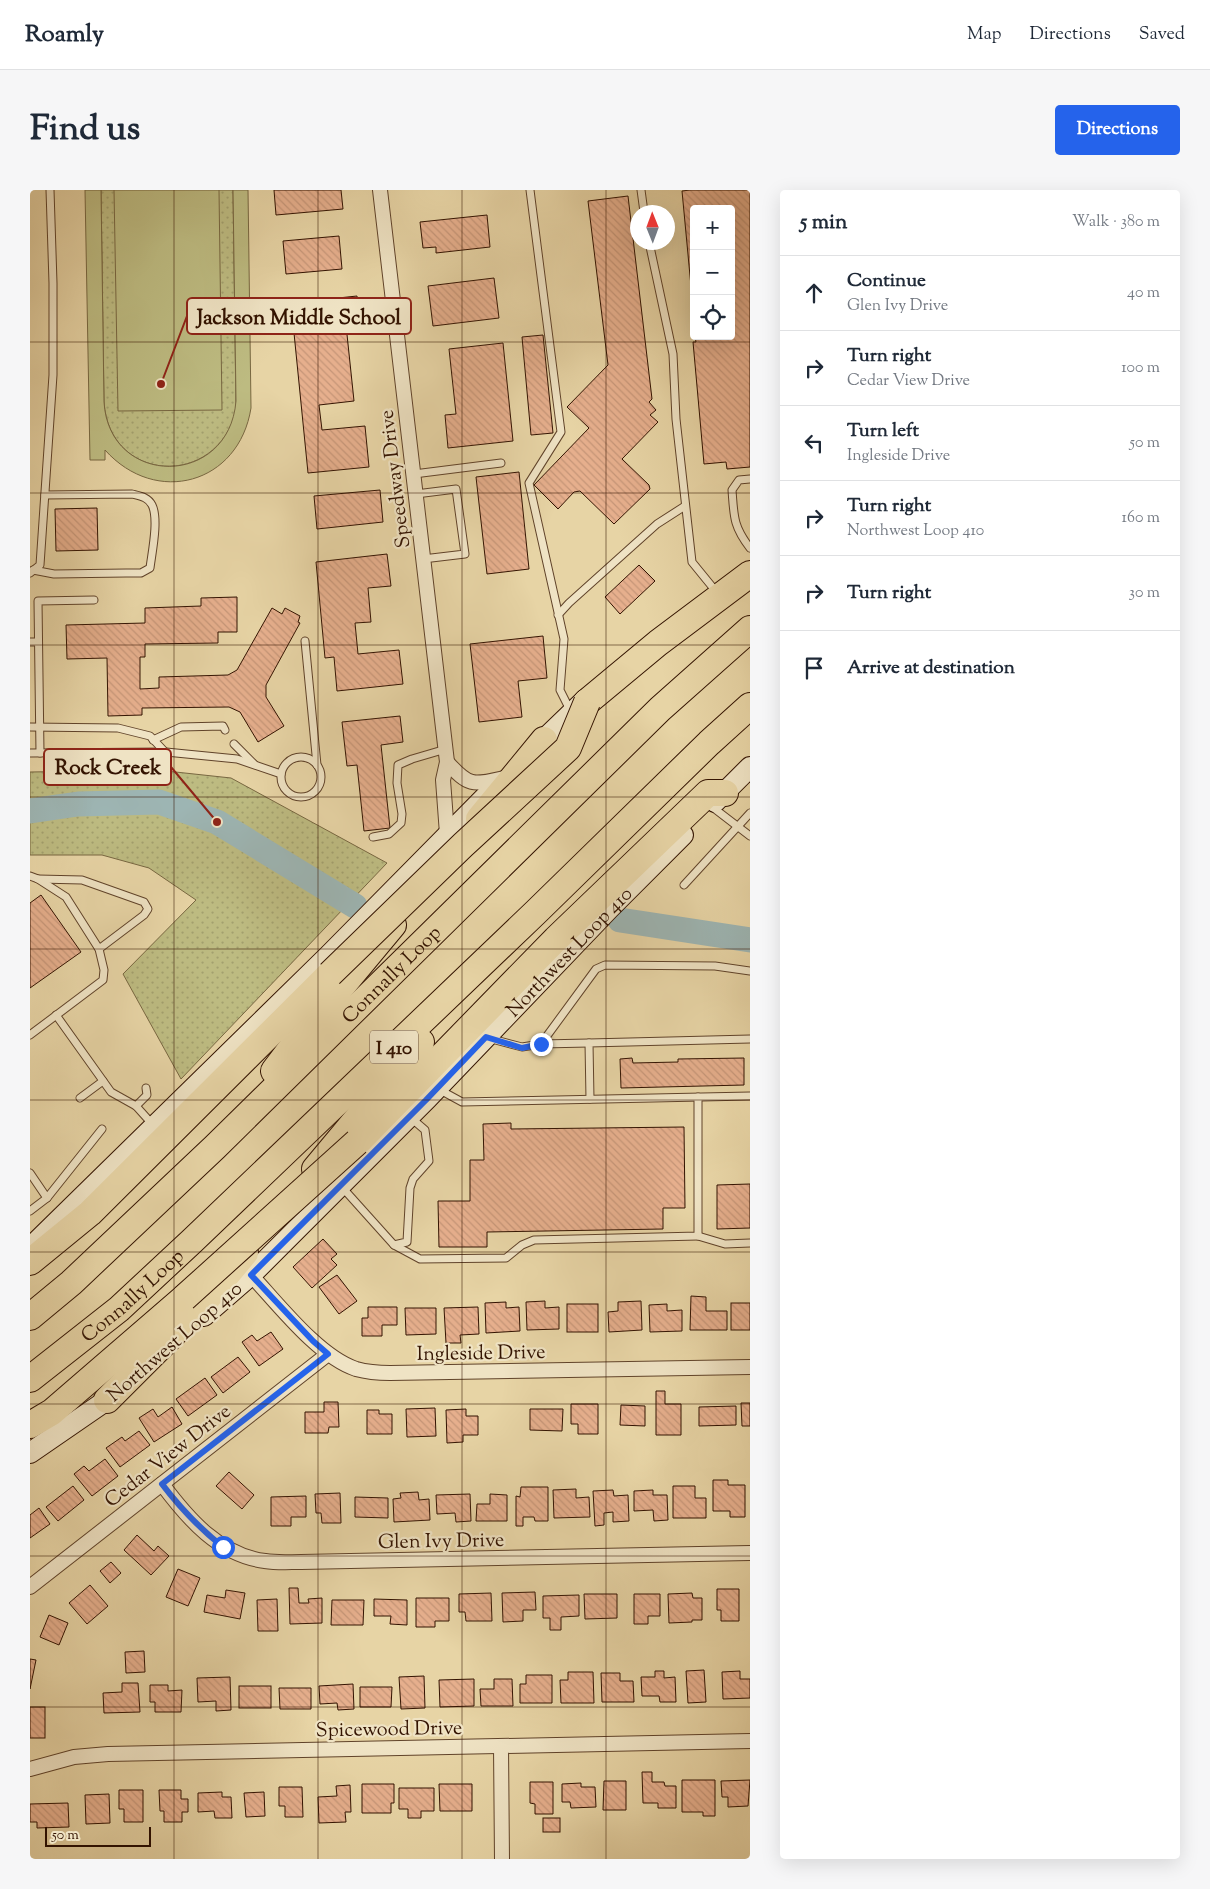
<!DOCTYPE html>
<meta charset="utf-8">
<style>
body{margin:0;font-family:"Sorts Mill Goudy",serif;background:#f6f6f7;color:#1f2937}
.controls{position:absolute;right:15px;top:15px;display:grid;overflow:hidden;border-radius:5px;box-shadow:0 5px 20px #0002}
.controls button{width:45px;height:45px;display:grid;place-items:center;padding:0;border:0;border-bottom:1px solid #e0e1e3;background:#fff;color:#1f2937;font:25px sans-serif}
.compass{position:absolute;left:600px;top:15px;width:45px;height:45px;border-radius:50%;background:#fff;box-shadow:0 5px 20px #0002;rotate:359deg}
.scale{position:absolute;left:15px;bottom:12px;width:106px;box-sizing:border-box;padding-left:5px;border:2px solid #331301;border-top:0;font-size:14px;line-height:18px;white-space:nowrap;color:#331301;-webkit-text-stroke:4px #efe3c4;paint-order:stroke}
.stop{position:absolute;width:15px;height:15px;margin:-11px;border:4px solid #2563eb;border-radius:50%;background:#fff}
.stop.end{background:#2563eb;border-color:#fff;box-shadow:0 1px 5px #0008}
.list{margin:0;padding:0;list-style:none}
h2{display:flex;justify-content:space-between;align-items:center;height:65px;margin:0;padding:0 20px;font-size:21px}
h2 small{font-size:16px;font-weight:400;color:#747a83}
.list li{display:grid;grid-template-columns:32px 1fr auto;gap:15px;align-items:center;box-sizing:border-box;height:75px;padding:0 20px;border-top:1px solid #e0e1e3}
.list b{display:block;font-size:19px;white-space:nowrap}
.list p{margin:0;font-size:16px;white-space:nowrap;color:#747a83}
.list em{font-size:16px;font-style:normal;color:#747a83}
.icon{flex:none;width:28px;height:28px;fill:none;stroke:currentColor;stroke-width:2;stroke-linecap:round;stroke-linejoin:round}
.map{position:relative;flex:none;width:720px;height:1669px;overflow:hidden;border-radius:5px}
header{display:flex;align-items:center;gap:30px;box-sizing:border-box;height:70px;padding:0 25px;background:#fff;border-bottom:1px solid #e0e1e3}
header strong{font-size:24px}
nav{display:flex;gap:28px;margin-inline-start:auto;font-size:18px}
.intro{display:flex;align-items:center;justify-content:space-between;box-sizing:border-box;height:120px;padding:0 30px}
h1{margin:0;font-size:35px}
.button{padding:12px 22px;border-radius:5px;background:#2563eb;color:#fff;font-size:18px;font-weight:700}
main{display:flex;gap:30px;padding:0 30px}
aside{flex:1;background:#fff;border-radius:5px;box-shadow:0 5px 20px #0002}
.map>svg:first-child{display:block}
</style>
<header>
<strong>Roamly</strong>
<nav><a>Map</a><a>Directions</a><a>Saved</a></nav>
</header>
<div class="intro"><h1>Find us</h1><a class="button">Directions</a></div>
<main>
<div class="map">
<svg width="720" height="1669" viewBox="0 0 720 1669">
<defs>
<pattern id="grass-dots" width="8" height="8" patternUnits="userSpaceOnUse" patternTransform="scale(1.25)"><rect width="8" height="8" fill="#bdbb81"/><path d="M2 2h.1M6 6h.1" fill="none" stroke="#a3a06e" stroke-width="1.8" stroke-linecap="round"/></pattern>
<pattern id="building-back-hatch" width="6" height="6" patternUnits="userSpaceOnUse" patternTransform="scale(1.25)"><rect width="6" height="6" fill="#e6af8d"/><path d="M-1 5l2 2M0 0l6 6M5-1l2 2" fill="none" stroke="#c69678"/></pattern>
</defs>
<rect width="100%" height="100%" fill="#e7d4a5"/>
<filter id="stains"><feTurbulence type="fractalNoise" baseFrequency=".004" numOctaves="4"/><feColorMatrix values="0 0 0 0 .2 0 0 0 0 .09 0 0 0 0 .02 0 0 0 .5 -.17"/></filter>
<radialGradient id="worn" r=".72"><stop offset=".6" stop-color="#630" stop-opacity="0"/><stop offset="1" stop-color="#630" stop-opacity=".3"/></radialGradient>
<g fill="url(#grass-dots)" stroke="#786741">
<path d="M 71,0 L 203,0 L 206,221 C 186,299 79,293 74,212 Z"/>
<polygon points="127,580 201,588 357,673 151,889 93,784 166,710 119,678 72,665 0,665 0,582"/>
</g>
<g fill="#bdbb81" stroke="#786741">
<path d="M 55,0 L 71,0 L 74,212 C 79,298 199,298 206,211 L 203,0 L 218,0 L 221,218 C 209,294 126,317 75,260 L 75,270 L 60,270 Z"/>
<polygon points="84,0 189,0 192,220 88,221"/>
</g>
<g fill="none" stroke-linecap="round" stroke-linejoin="round">
<g stroke="#9db5b3" stroke-width="25">
<polyline points="0,621 48,614 129,612 187,632 325,716"/>
<polyline points="590,730 720,750"/>
</g>
</g>
<g fill="url(#building-back-hatch)" stroke="#331301">
<polygon points="244,0 311,0 313,19 246,25"/>
<polygon points="660,0 720,0 720,277 697,279 696,272 674,274 663,152 666,152 665,146 701,146 701,19 664,19 664,128 652,1"/>
<polygon points="598,6 622,209 619,212 626,220 620,225 628,232 592,269 619,295 620,299 584,334 550,301 544,302 528,319 504,295 559,238 537,217 578,175 558,11"/>
<polygon points="457,25 460,57 406,63 406,57 393,58 390,32"/>
<polygon points="309,46 312,79 256,84 253,51"/>
<polygon points="464,88 469,128 403,136 398,96"/>
<polygon points="327,106 329,134 316,135 324,211 289,215 292,240 335,236 339,277 278,283 261,113"/>
<polygon points="513,145 523,243 501,245 492,147"/>
<polygon points="473,153 483,251 418,258 415,225 426,224 419,159"/>
<polygon points="489,282 499,379 457,384 446,287"/>
<polygon points="350,300 353,332 287,339 284,306"/>
<polygon points="67,318 68,360 26,361 25,319"/>
<polygon points="357,364 361,396 338,398 341,432 325,433 328,464 369,460 373,494 307,501 304,467 295,468 286,372"/>
<polygon points="609,375 625,391 590,424 575,407"/>
<polygon points="207,407 207,442 188,442 188,453 115,454 115,467 110,467 110,499 129,498 129,487 198,485 207,480 242,418 252,424 255,418 270,426 268,432 270,433 236,495 236,507 254,536 228,552 210,522 199,517 112,518 112,525 78,526 77,468 37,469 36,435 115,433 115,418 171,416 171,408"/>
<polygon points="513,446 517,488 488,491 492,527 449,532 440,454"/>
<polygon points="370,526 373,552 351,555 360,638 334,641 327,575 317,576 312,532"/>
<polygon points="11,705 51,762 0,798 0,713"/>
<polygon points="602,868 603,873 648,872 648,869 714,868 714,895 591,898 590,869"/>
<polygon points="481,933 481,939 654,937 655,1018 633,1018 633,1039 457,1042 457,1057 409,1057 408,1011 440,1011 440,970 454,970 453,934"/>
<polygon points="720,994 720,1038 687,1039 687,995"/>
<polygon points="293,1049 307,1064 301,1069 307,1075 282,1098 263,1077"/>
<polygon points="307,1085 327,1111 309,1124 289,1097"/>
<polygon points="661,1106 676,1107 676,1121 697,1121 697,1140 660,1140"/>
<polygon points="515,1111 515,1118 529,1117 529,1139 497,1140 496,1112"/>
<polygon points="611,1111 612,1140 579,1142 578,1122 588,1121 588,1112"/>
<polygon points="476,1112 476,1118 489,1117 490,1141 456,1143 455,1113"/>
<rect x="701" y="1113" width="19" height="27"/>
<rect x="537" y="1114" width="31" height="28"/>
<polygon points="637,1114 637,1121 652,1120 652,1141 620,1142 619,1115"/>
<polygon points="338,1117 367,1117 367,1135 352,1135 352,1146 332,1146 332,1128 338,1128"/>
<polygon points="448,1117 449,1144 430,1145 431,1153 416,1153 414,1118"/>
<polygon points="375,1118 406,1118 406,1144 376,1145"/>
<polygon points="241,1142 253,1159 229,1176 212,1152 222,1145 227,1151"/>
<polygon points="208,1167 220,1182 193,1203 181,1187"/>
<polygon points="175,1188 187,1205 158,1226 146,1209"/>
<polygon points="626,1201 635,1201 635,1214 651,1214 651,1245 626,1245"/>
<polygon points="294,1212 308,1212 309,1237 299,1237 298,1243 275,1243 275,1222 294,1222"/>
<polygon points="711,1213 720,1213 720,1236 712,1236"/>
<polygon points="541,1214 568,1214 568,1244 548,1244 548,1234 541,1234"/>
<polygon points="591,1215 615,1216 615,1236 590,1235"/>
<polygon points="706,1216 706,1235 669,1236 669,1217"/>
<polygon points="142,1217 152,1234 124,1252 109,1228 123,1219 128,1227"/>
<polygon points="405,1218 406,1246 377,1247 376,1219"/>
<polygon points="436,1219 436,1226 448,1226 448,1245 433,1245 433,1252 417,1253 416,1220"/>
<polygon points="500,1219 533,1219 532,1241 500,1240"/>
<polygon points="337,1220 349,1220 349,1224 362,1224 362,1244 337,1244"/>
<polygon points="109,1241 120,1255 90,1277 76,1258 92,1247 95,1251"/>
<polygon points="75,1269 88,1286 62,1306 44,1284 54,1276 59,1281"/>
<polygon points="199,1282 224,1305 212,1319 186,1296"/>
<polygon points="683,1290 698,1290 698,1295 715,1295 715,1327 700,1327 700,1321 683,1321"/>
<polygon points="43,1296 54,1310 28,1331 16,1317"/>
<polygon points="643,1296 665,1296 665,1308 676,1308 676,1328 643,1328"/>
<polygon points="491,1297 518,1297 518,1331 505,1331 504,1327 493,1327 493,1336 486,1336 486,1306 490,1307"/>
<polygon points="546,1299 546,1308 559,1307 560,1327 524,1328 523,1300"/>
<polygon points="583,1300 584,1306 598,1305 599,1331 583,1332 583,1322 574,1323 574,1335 565,1336 563,1301"/>
<polygon points="623,1300 623,1305 637,1305 638,1330 624,1331 623,1320 604,1321 604,1301"/>
<polygon points="388,1302 389,1310 399,1309 400,1330 364,1332 363,1309 371,1308 370,1303"/>
<polygon points="310,1303 311,1333 292,1333 291,1323 286,1323 285,1304"/>
<polygon points="440,1304 441,1331 426,1332 425,1323 407,1324 406,1305"/>
<polygon points="460,1304 477,1305 477,1331 446,1331 447,1314 460,1314"/>
<polygon points="276,1306 276,1327 261,1327 261,1336 241,1336 241,1307"/>
<polygon points="325,1307 358,1308 358,1328 325,1327"/>
<polygon points="9,1318 20,1334 0,1348 0,1325"/>
<polygon points="107,1345 124,1361 128,1356 139,1366 121,1385 94,1360"/>
<polygon points="81,1372 91,1383 80,1393 70,1381"/>
<polygon points="148,1379 170,1388 158,1416 136,1407"/>
<polygon points="60,1395 78,1416 57,1434 39,1413"/>
<polygon points="259,1398 268,1398 269,1413 279,1413 278,1409 292,1408 292,1433 260,1434"/>
<polygon points="687,1399 709,1399 709,1431 691,1431 691,1420 687,1420"/>
<polygon points="196,1400 215,1403 210,1429 174,1422 177,1405 195,1408"/>
<polygon points="505,1402 506,1420 493,1420 493,1431 473,1432 472,1403"/>
<polygon points="461,1403 462,1431 436,1431 435,1422 429,1422 429,1404"/>
<polygon points="662,1403 663,1408 672,1408 672,1430 662,1430 662,1432 639,1433 638,1404"/>
<polygon points="554,1404 587,1404 587,1428 555,1429"/>
<polygon points="604,1404 630,1404 630,1426 618,1426 618,1434 604,1434"/>
<polygon points="549,1405 549,1426 531,1427 531,1440 520,1440 520,1428 513,1428 513,1406"/>
<polygon points="386,1408 419,1408 419,1431 405,1431 405,1437 386,1437"/>
<polygon points="247,1409 248,1441 228,1441 227,1410"/>
<polygon points="344,1409 377,1410 377,1435 360,1434 361,1426 344,1426"/>
<polygon points="302,1410 334,1410 333,1435 301,1435"/>
<polygon points="19,1425 38,1433 29,1455 10,1447"/>
<polygon points="114,1461 115,1482 96,1483 95,1462"/>
<polygon points="0,1469 6,1470 0,1499"/>
<polygon points="674,1480 676,1512 658,1513 656,1481"/>
<polygon points="625,1481 634,1481 634,1488 645,1487 646,1512 630,1512 629,1506 612,1506 611,1487 625,1487"/>
<polygon points="710,1481 710,1489 720,1489 720,1508 693,1509 692,1482"/>
<polygon points="538,1482 563,1482 564,1513 531,1513 530,1490 538,1490"/>
<polygon points="571,1483 590,1483 590,1491 603,1491 604,1512 572,1512"/>
<polygon points="496,1485 522,1485 522,1513 490,1513 490,1494 496,1494"/>
<polygon points="394,1486 395,1518 371,1519 369,1487"/>
<polygon points="200,1487 201,1520 186,1521 186,1511 168,1512 167,1488"/>
<polygon points="444,1489 444,1516 410,1517 409,1490"/>
<polygon points="464,1489 482,1489 483,1516 451,1516 450,1499 464,1499"/>
<polygon points="92,1493 108,1493 110,1522 74,1523 73,1503 92,1502"/>
<polygon points="323,1494 324,1519 308,1520 307,1513 290,1514 289,1496"/>
<polygon points="120,1495 138,1495 138,1501 152,1500 151,1522 125,1522 125,1512 120,1512"/>
<rect x="209" y="1496" width="32" height="22"/>
<polygon points="330,1497 362,1497 361,1517 330,1517"/>
<polygon points="249,1498 281,1498 281,1519 250,1519"/>
<rect x="0" y="1517" width="15" height="31"/>
<polygon points="612,1582 622,1582 622,1592 634,1592 635,1596 646,1596 646,1618 628,1618 628,1613 613,1613"/>
<polygon points="652,1590 685,1590 685,1626 673,1626 673,1622 652,1622"/>
<polygon points="720,1590 718,1616 698,1617 698,1607 692,1607 691,1591"/>
<polygon points="574,1591 596,1591 596,1620 573,1620"/>
<polygon points="500,1592 523,1592 523,1624 505,1624 505,1614 500,1613"/>
<polygon points="551,1593 551,1597 565,1597 566,1617 541,1618 540,1612 532,1612 532,1594"/>
<polygon points="332,1594 364,1594 364,1613 361,1613 361,1623 332,1623"/>
<polygon points="409,1594 442,1594 442,1621 410,1621"/>
<polygon points="320,1595 321,1622 315,1622 316,1632 289,1633 288,1607 307,1606 306,1596"/>
<polygon points="249,1597 272,1597 273,1627 255,1627 255,1616 249,1616"/>
<polygon points="369,1598 404,1598 404,1621 391,1621 391,1628 378,1628 378,1619 369,1619"/>
<polygon points="89,1600 113,1600 113,1632 94,1632 94,1619 89,1619"/>
<polygon points="129,1600 151,1600 151,1609 158,1609 158,1622 152,1622 152,1632 134,1632 134,1621 130,1621"/>
<polygon points="192,1602 192,1607 201,1607 202,1628 185,1628 184,1621 168,1622 168,1603"/>
<polygon points="234,1602 235,1626 216,1627 214,1603"/>
<polygon points="79,1604 80,1633 56,1634 55,1605"/>
<polygon points="38,1613 39,1637 7,1638 7,1632 0,1632 0,1614"/>
<rect x="513" y="1628" width="17" height="14"/>
</g>
<g fill="none" stroke-linecap="round" stroke-linejoin="round">
<g stroke="#60432a" stroke-width="9">
<g id="lane">
<polyline points="500,0 531,242 499,293 534,449 530,500 541,522"/>
<polyline points="611,0 614,22"/>
<polyline points="619,52 643,164 646,229 662,372 684,399"/>
<polyline points="384,284 471,273"/>
<path d="M 720,289 L 709,290 L 702,300 C 704,326 703,336 720,358"/>
<polyline points="386,304 426,299 435,364 393,369"/>
<path d="M 3,380 L 24,384 L 96,383 L 111,383 L 120,378 C 122,362 129,329 122,315 C 118,307 110,306 102,304 L 15,305"/>
<polyline points="0,383 10,375 23,185 23,93 20,0"/>
<polyline points="528,425 539,413 627,334 655,316"/>
<polyline points="275,451 287,575"/>
<polyline points="0,452 8,452"/>
<polyline points="0,537 88,538 120,546 135,562"/>
<polyline points="123,550 151,537 193,536 195,540"/>
<polyline points="204,554 224,574"/>
<polyline points="0,563 136,562 207,569 251,584"/>
<polyline points="10,563 8,411 64,410"/>
<circle cx="271" cy="587" r="20"/>
<polyline points="681,616 720,646"/>
<polyline points="343,647 359,644 371,633 372,624 367,593 368,575 382,569 416,559"/>
<polyline points="0,686 8,689 36,707 69,759 74,780 73,790 0,845"/>
<polyline points="8,689 52,690 114,712 118,719 114,725 69,759"/>
<polyline points="654,695 720,623"/>
<polyline points="26,825 81,902 106,916 124,936"/>
<polyline points="458,848 492,857 511,854 566,779 575,775 685,776 720,781"/>
<polyline points="511,854 559,853"/>
<polyline points="410,900 432,912 720,906"/>
<polyline points="50,908 73,891"/>
<polyline points="560,909 559,853 720,849"/>
<polyline points="106,916 117,905 116,898"/>
<polyline points="0,983 17,1008"/>
<polyline points="311,996 364,1055 377,1052 380,998 383,989 399,971 395,940 381,928"/>
<polyline points="0,1021 17,1008 72,939"/>
<polyline points="668,1046 695,1054 720,1053"/>
<polyline points="364,1055 390,1069 476,1068 492,1055 504,1050 668,1046 668,907"/>
</g>
</g>
<g stroke="#60432a" stroke-width="16">
<g id="street">
<polyline points="350,0 417,572 413,590 417,644"/>
<path d="M 417,572 C 439,597 443,595 474,588"/>
<path d="M 221,1085 C 248,1114 289,1167 326,1179 C 337,1182 349,1183 360,1183 L 720,1177"/>
<path d="M 132,1294 C 158,1329 189,1365 235,1371 C 247,1373 259,1372 271,1372 L 720,1363"/>
<polyline points="0,1397 298,1164"/>
<polyline points="471,1556 472,1669"/>
<polyline points="0,1579 44,1567 78,1564 720,1551"/>
</g>
</g>
<g stroke="#331301" stroke-width="22">
<g id="secondary">
<polyline points="503,560 556,509"/>
<polyline points="685,612 720,577"/>
<polyline points="2,1056 298,766 457,605"/>
<path id="s1" d="M 174,1126 L 221,1085 L 397,909 L 579,719 L 653,645"/>
<polyline points="0,1263 77,1210 88,1200"/>
</g>
</g>
<g stroke="#331301" stroke-width="28">
<g id="highway">
<polyline points="557,512 628,453 720,384"/>
<polyline points="449,629 514,550"/>
<polyline points="244,881 273,843 363,735"/>
<polyline points="328,952 526,749 678,603 695,603"/>
<polyline points="285,979 391,852"/>
<polyline points="0,1072 60,1023 300,784"/>
<path id="s2" d="M 0,1127 L 41,1093 L 185,957 L 630,519 L 720,439"/>
<path id="s3" d="M 0,1189 L 89,1119 L 162,1051 L 506,722 L 679,553 L 720,516"/>
<polyline points="77,1210 170,1117 215,1063"/>
<polyline points="0,1235 22,1222 154,1108"/>
</g>
</g>
<use href="#lane" stroke="#efe3c4" stroke-width="7"/>
<use href="#street" stroke="#efe3c4" stroke-width="14"/>
<use href="#secondary" stroke="#efe3c4" stroke-width="20"/>
<use href="#highway" stroke="#e7d4a5" stroke-width="26"/>
<g stroke="#331301" stroke-width="28" stroke-linecap="butt">
<g id="highway-bridge">
<polyline points="300,784 433,655 538,558 557,512"/>
<polyline points="154,1108 327,952"/>
</g>
</g>
<use href="#highway-bridge" stroke="#e7d4a5" stroke-width="26"/>
</g>
<g fill="none" stroke-linecap="round" stroke-linejoin="round">
<path stroke="#2563eb" stroke-width="6" d="M 193,1357 C 168,1337 151,1319 132,1294 L 298,1164 L 283,1151 L 221,1085 L 396,910 L 456,847 L 492,858 L 511,854"/>
</g>
<path fill="none" stroke="#331301" stroke-width="1" stroke-opacity="0.55" d="M 144,0 L 144,1669M 288,0 L 288,1669M 432,0 L 432,1669M 576,0 L 576,1669M 0,152 L 720,152M 0,303 L 720,303M 0,455 L 720,455M 0,607 L 720,607M 0,759 L 720,759M 0,910 L 720,910M 0,1062 L 720,1062M 0,1214 L 720,1214M 0,1366 L 720,1366M 0,1517 L 720,1517"/>
<g text-anchor="middle" stroke-width="4.5" stroke-linejoin="round" paint-order="stroke">
<rect fill="#efe3c4" stroke="#6b513c" stroke-width="1" x="340" y="840.5" width="48" height="33" rx="4"/>
<g font-size="19" font-weight="bold" fill="#331301">
<text x="364" y="864">I 410</text>
</g>
<g font-size="20" fill="#331301" stroke="#efe3c4">
<text transform="translate(364 289) rotate(-97)" y="7">Speedway Drive</text>
<text dy="7" stroke="none"><textPath href="#s1" startOffset="516">Northwest Loop 410</textPath></text>
<text dy="7" stroke="none"><textPath href="#s2" startOffset="498">Connally Loop</textPath></text>
<text dy="7" stroke="none"><textPath href="#s3" startOffset="132">Connally Loop</textPath></text>
<text transform="translate(144 1151) rotate(-41)" y="7">Northwest Loop 410</text>
<text transform="translate(451 1162) rotate(-1)" y="7">Ingleside Drive</text>
<text transform="translate(137 1265) rotate(-38)" y="7">Cedar View Drive</text>
<text transform="translate(411 1350) rotate(-1)" y="7">Glen Ivy Drive</text>
<text transform="translate(359 1538) rotate(-1)" y="7">Spicewood Drive</text>
</g>
</g>
<path fill="none" stroke="#8f2418" stroke-width="2" d="M131 194L157 126M187 632L141 577"/>
<g fill="#8f2418" stroke="#efe3c4" stroke-width="2">
<circle cx="131" cy="194" r="5"/>
<circle cx="187" cy="632" r="5"/>
</g>
<g fill="#efe3c4" stroke="#8f2418" stroke-width="2">
<rect x="157" y="108" width="224" height="36" rx="5"/>
<rect x="14" y="559" width="127" height="36" rx="5"/>
</g>
<g font-size="21" text-anchor="middle" font-weight="bold" fill="#331301">
<text x="269" y="134">Jackson Middle School</text>
<text x="78" y="584">Rock Creek</text>
</g>
<rect width="100%" height="100%" filter="url(#stains)"/>
<rect width="100%" height="100%" fill="url(#worn)"/>
</svg>
<div class="controls">
<button>+</button>
<button>−</button>
<button><svg class="icon" aria-label="locate" viewBox="0 0 24 24"><circle cx="12" cy="12" r="6"/><path d="M12 2v4M12 18v4M2 12h4M18 12h4"/></svg></button>
</div>
<svg class="compass" viewBox="-18 -18 36 36"><path d="M0-13l5 13h-10z" fill="#e53935"/><path d="M0 13l5-13h-10z" fill="#747a83"/></svg>
<div class="scale">50 m</div>
<div class="stop" style="left:193px;top:1357px"></div>
<div class="stop end" style="left:511px;top:854px"></div>
</div>
<aside>
<h2>5 min<small>Walk · 380 m</small></h2>
<ul class="list">
<li><svg class="icon" aria-label="ahead" viewBox="0 0 24 24"><path d="M12 20V5M6 11l6-6 6 6"/></svg><div><b>Continue</b><p>Glen Ivy Drive</p></div><em>40 m</em></li>
<li><svg class="icon" aria-label="right" viewBox="0 0 24 24"><path d="M7 20v-9h11M14 6l5 5-5 5"/></svg><div><b>Turn right</b><p>Cedar View Drive</p></div><em>100 m</em></li>
<li><svg class="icon" aria-label="left" viewBox="0 0 24 24"><path d="M17 20v-9H6M10 6l-5 5 5 5"/></svg><div><b>Turn left</b><p>Ingleside Drive</p></div><em>50 m</em></li>
<li><svg class="icon" aria-label="right" viewBox="0 0 24 24"><path d="M7 20v-9h11M14 6l5 5-5 5"/></svg><div><b>Turn right</b><p>Northwest Loop 410</p></div><em>160 m</em></li>
<li><svg class="icon" aria-label="right" viewBox="0 0 24 24"><path d="M7 20v-9h11M14 6l5 5-5 5"/></svg><div><b>Turn right</b></div><em>30 m</em></li>
<li><svg class="icon" aria-label="arrive" viewBox="0 0 24 24"><path d="M6 21V4h12l-3 4 3 4H6"/></svg><div><b>Arrive at destination</b></div></li>
</ul>
</aside>
</main>
